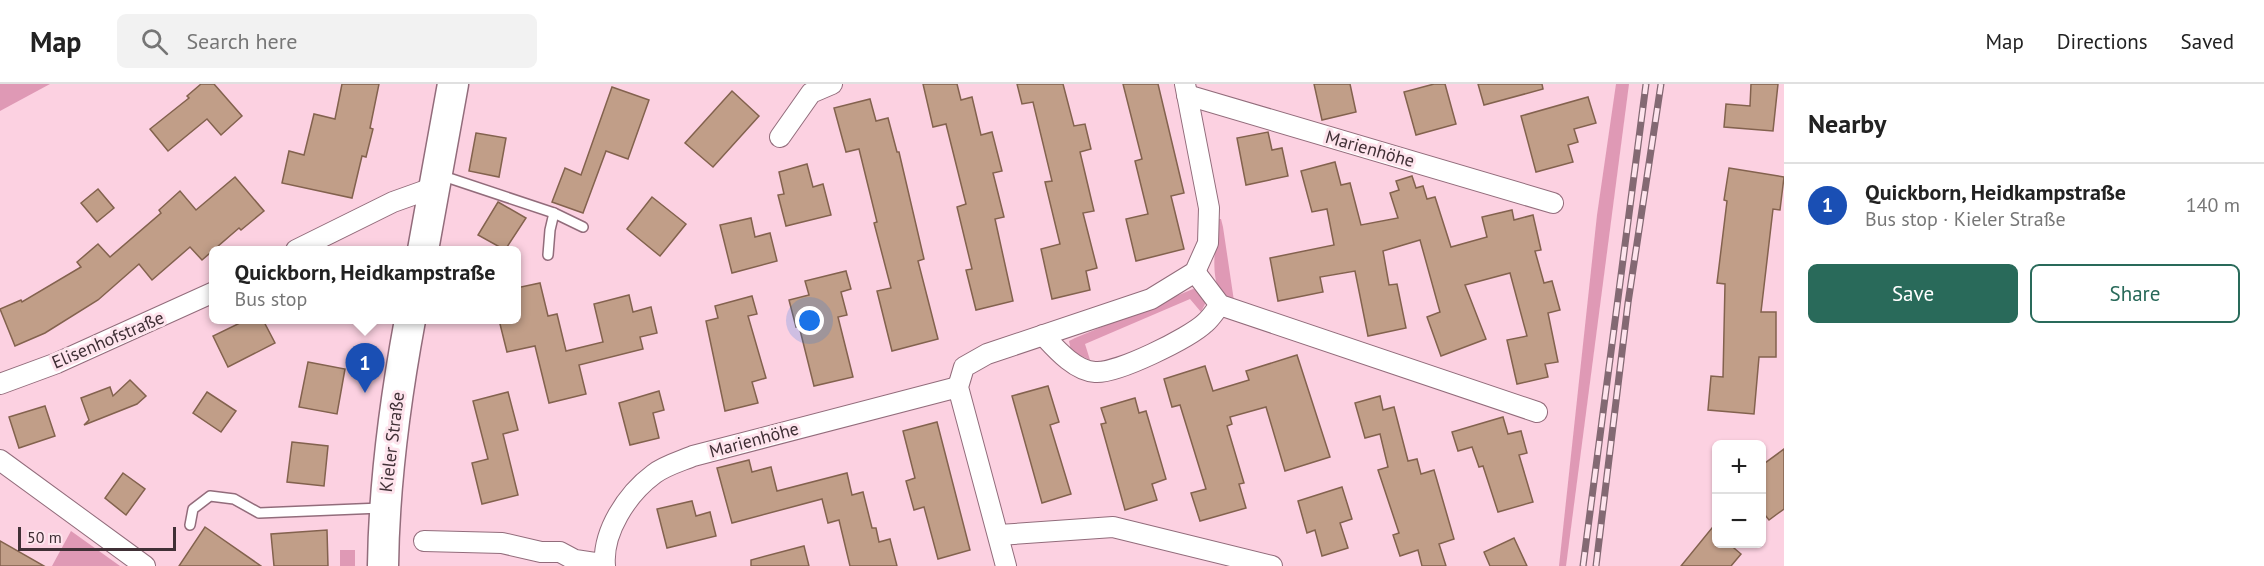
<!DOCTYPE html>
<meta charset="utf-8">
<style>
body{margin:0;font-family:"PT Sans",sans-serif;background:#f2f2f2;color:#222}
.controls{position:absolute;right:18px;bottom:18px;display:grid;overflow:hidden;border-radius:9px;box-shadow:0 2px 4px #0004}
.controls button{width:54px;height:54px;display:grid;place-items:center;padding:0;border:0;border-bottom:2px solid #e0e0e0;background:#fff;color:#222;font:30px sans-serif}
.scale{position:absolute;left:18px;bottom:15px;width:158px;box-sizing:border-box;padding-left:6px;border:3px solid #403036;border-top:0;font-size:16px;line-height:21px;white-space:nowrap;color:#403036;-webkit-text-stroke:4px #fee4ed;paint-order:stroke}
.you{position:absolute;left:810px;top:237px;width:21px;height:21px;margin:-15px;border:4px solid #fff;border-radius:50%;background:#1a73e8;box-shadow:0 0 0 9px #1a73e833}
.badge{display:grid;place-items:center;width:39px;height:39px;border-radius:50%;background:#296a5a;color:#fff;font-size:20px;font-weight:700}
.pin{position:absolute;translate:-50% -50px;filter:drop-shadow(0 2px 3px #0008)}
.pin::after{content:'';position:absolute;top:32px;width:21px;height:18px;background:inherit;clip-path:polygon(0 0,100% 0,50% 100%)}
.popup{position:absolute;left:209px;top:162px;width:312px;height:78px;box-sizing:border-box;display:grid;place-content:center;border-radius:9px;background:#fff;filter:drop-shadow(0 2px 4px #0005);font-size:20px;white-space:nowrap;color:#767676}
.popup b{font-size:22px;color:#222}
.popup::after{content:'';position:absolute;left:50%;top:100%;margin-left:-12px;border:12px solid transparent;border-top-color:#fff}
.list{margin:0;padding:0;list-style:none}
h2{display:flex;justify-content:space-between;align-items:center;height:78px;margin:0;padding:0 24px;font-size:26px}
h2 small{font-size:20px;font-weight:400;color:#767676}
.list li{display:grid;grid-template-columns:39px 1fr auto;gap:18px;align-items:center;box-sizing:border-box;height:84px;padding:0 24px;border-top:2px solid #e0e0e0}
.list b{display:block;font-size:22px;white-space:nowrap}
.list p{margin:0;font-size:20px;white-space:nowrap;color:#767676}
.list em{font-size:20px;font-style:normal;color:#767676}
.actions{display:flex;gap:12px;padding:18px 24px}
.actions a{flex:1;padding:14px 0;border:2px solid #296a5a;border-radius:9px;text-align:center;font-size:21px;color:#296a5a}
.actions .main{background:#296a5a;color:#fff}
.icon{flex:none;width:33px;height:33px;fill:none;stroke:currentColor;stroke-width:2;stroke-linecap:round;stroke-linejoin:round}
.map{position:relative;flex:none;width:1784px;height:482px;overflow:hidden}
header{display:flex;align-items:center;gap:36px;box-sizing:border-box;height:84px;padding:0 30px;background:#fff;border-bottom:2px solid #e0e0e0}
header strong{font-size:28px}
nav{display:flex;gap:33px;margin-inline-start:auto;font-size:21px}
.search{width:420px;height:54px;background:#f2f2f2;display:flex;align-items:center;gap:15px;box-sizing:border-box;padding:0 21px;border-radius:9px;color:#767676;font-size:22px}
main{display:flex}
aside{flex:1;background:#fff}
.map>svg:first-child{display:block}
</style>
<header>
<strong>Map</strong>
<div class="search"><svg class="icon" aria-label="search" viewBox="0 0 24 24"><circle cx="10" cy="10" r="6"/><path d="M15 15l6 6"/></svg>Search here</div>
<nav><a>Map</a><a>Directions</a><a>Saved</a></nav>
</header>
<main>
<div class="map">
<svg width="1784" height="482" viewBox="0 0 1784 482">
<rect width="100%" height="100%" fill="#fcd1e1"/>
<g fill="#df99b5">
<polygon points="0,0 50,0 0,27"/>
<polygon points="1616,0 1629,0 1566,482 1559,482 1597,131"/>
<path d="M 1218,135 L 1221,135 L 1223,143 L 1234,217 C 1204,211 1217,156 1218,135 Z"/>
<polygon points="1193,205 1200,206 1206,218 1201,228 1190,215 1085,260 1090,276 1071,267 1069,257 1075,254"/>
<polygon points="71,447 120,482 52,482"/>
<rect x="340" y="466" width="15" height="16"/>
</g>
<g fill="#c19e88" stroke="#83624e" stroke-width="1.5">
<polygon points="201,0 214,0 242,32 221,51 207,35 168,67 150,45 189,14 187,12"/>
<polygon points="342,0 379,0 370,44 373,45 366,73 362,72 352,114 282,99 289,67 304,71 314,30 335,35"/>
<polygon points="923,0 957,0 961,16 972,13 981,51 992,48 1002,87 993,89 1004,133 995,135 1013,217 976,226 966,186 972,185 957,123 966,120 946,40 933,43"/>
<polygon points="1017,0 1063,0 1074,42 1085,40 1091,65 1080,68 1094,127 1083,129 1097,184 1086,187 1090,206 1052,215 1041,165 1060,160 1045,98 1052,97 1033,18 1022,20"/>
<polygon points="1123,0 1158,0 1184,109 1171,112 1184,165 1136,177 1126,135 1148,130 1135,77 1142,75"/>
<polygon points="1314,0 1350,0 1356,28 1322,36"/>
<polygon points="1434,0 1445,0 1456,40 1416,51 1404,8"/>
<polygon points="1478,0 1542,0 1543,5 1484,21"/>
<polygon points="1751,0 1778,0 1773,47 1724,43 1726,20 1750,22"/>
<polygon points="612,3 649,16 628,75 606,67 583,129 552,118 565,84 581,91"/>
<polygon points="732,7 759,32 713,83 685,59"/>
<polygon points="1588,13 1596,39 1574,45 1578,58 1568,61 1573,78 1536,88 1521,32"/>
<polygon points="870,15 876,37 888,34 897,68 899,68 924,175 918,177 938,255 892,267 877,207 891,204 874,139 877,138 859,65 846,68 834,24"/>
<polygon points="1268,48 1272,66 1282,64 1288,92 1246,101 1237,54"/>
<polygon points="476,49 506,54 499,93 469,87"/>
<polygon points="1335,78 1341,101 1350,99 1361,141 1398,134 1390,109 1399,106 1396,97 1412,92 1416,104 1423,102 1427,115 1435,113 1451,163 1487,153 1482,133 1512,126 1514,136 1533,131 1541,166 1535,167 1544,199 1552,197 1560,226 1548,229 1558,278 1545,280 1548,293 1517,300 1507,256 1527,252 1510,189 1465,201 1486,255 1441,272 1427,233 1440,228 1420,156 1383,167 1389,201 1397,200 1406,244 1368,252 1355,187 1320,193 1323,208 1278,217 1270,174 1334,161 1327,125 1312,128 1301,87"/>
<polygon points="807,80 813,103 823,100 831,131 786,142 778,111 784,110 779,88"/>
<polygon points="1729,84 1784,93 1780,126 1773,125 1761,228 1776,228 1776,273 1759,273 1754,330 1708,326 1711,292 1723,293 1725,200 1717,199 1727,117 1724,116"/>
<polygon points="235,93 264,127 241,146 239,144 202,176 190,163 152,196 139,180 98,216 45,249 15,262 0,225 21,216 22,218 81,183 77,178 98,160 110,173 161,129 159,126 180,107 196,126"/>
<polygon points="98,105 114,124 97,138 81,119"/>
<polygon points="652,113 686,140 660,172 627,145"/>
<polygon points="498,118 526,134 505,166 478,151"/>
<polygon points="751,134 755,153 770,149 777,177 732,189 720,141"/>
<polygon points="846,187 851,205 841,208 847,231 838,233 853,293 814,302 799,242 796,243 789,216 809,211 805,197"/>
<polygon points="540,199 548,232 557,230 566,267 603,258 594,220 629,211 633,228 651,223 657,249 640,253 643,265 579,281 586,310 549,319 535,262 507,268 499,236 516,236 516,204"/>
<polygon points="752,212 757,230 748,232 766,294 752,298 758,319 725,327 706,237 718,234 715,222"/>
<polygon points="246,236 263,236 275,259 228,283 213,252"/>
<polygon points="1297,271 1330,373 1285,387 1266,323 1230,333 1232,340 1227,342 1244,399 1239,400 1246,424 1200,437 1191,409 1206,405 1180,321 1172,323 1164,295 1205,282 1213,307 1249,296 1246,287"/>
<polygon points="308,278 345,285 337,330 299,323"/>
<polygon points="130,296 146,312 137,320 84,341 89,336 81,314 110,303 113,312"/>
<polygon points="1048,302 1059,338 1050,341 1071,410 1042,419 1012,312"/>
<polygon points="659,307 664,326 653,329 659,354 630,361 619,319"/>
<polygon points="207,308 236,327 221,348 193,329"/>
<polygon points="508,308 518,346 503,350 518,411 482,420 472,379 488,375 473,317"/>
<polygon points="1380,312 1383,326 1394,323 1408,377 1417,375 1421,390 1434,386 1454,455 1439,460 1446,482 1422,482 1418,466 1400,472 1393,451 1399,449 1378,386 1388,383 1380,350 1365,354 1355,319"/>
<polygon points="1135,314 1139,329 1146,327 1166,395 1152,400 1157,416 1125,426 1101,340 1106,339 1101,324"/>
<polygon points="45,322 55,352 19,364 9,333"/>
<polygon points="1503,333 1508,350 1521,347 1527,369 1519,371 1533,418 1498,428 1483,382 1479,383 1472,363 1458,367 1452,348"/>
<polygon points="937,338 970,466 938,475 924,423 914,426 906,397 915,394 903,347"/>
<polygon points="292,358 328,362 324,402 287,398"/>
<polygon points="1784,365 1784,425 1769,436 1761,426 1761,382"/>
<polygon points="749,376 752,388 771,383 777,407 847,389 852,411 863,408 872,444 876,444 879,458 890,455 897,482 850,482 839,436 828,439 822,415 732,439 717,384"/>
<polygon points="123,389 145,405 126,431 105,414"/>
<polygon points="1342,403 1352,435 1340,439 1348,464 1322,472 1315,446 1307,449 1298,417"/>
<polygon points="692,417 696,432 710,428 716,452 667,464 657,425"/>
<polygon points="1716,439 1716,459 1728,459 1741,470 1731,482 1681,482"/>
<polygon points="205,443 261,482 179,482"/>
<polygon points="327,446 328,482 274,482 271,450"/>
<polygon points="1514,454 1527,482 1490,482 1484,468"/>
<polygon points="0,457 44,482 0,482"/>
<polygon points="804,462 809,482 751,482 751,476"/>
</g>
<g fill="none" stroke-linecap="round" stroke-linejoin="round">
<g stroke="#926c7b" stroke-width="12">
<g id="lane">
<polyline points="440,91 554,129 583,143"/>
<polyline points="548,171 550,146 554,129"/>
<polyline points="190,441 193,425 210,412 234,415 259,429 381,424"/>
</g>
</g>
<g stroke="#926c7b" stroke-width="22">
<g id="street">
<polyline points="1187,11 1553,119"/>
<polyline points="780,53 811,9 832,0"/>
<polyline points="296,166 393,118 435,103"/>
<polyline points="1195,188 1220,221 1537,328"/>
<path d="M 1043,251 C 1056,265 1075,287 1095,288 C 1117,290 1189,254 1205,239 C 1211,234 1215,227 1220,221"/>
<polyline points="0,300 57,279 214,208"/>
<polyline points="0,376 145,482"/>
<polyline points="999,451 1113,443 1272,482"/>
<polyline points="424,457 502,459 541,468 560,468 575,476 595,479 604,478"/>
<path d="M 605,482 C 602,448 627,410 654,390 C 664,382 681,377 693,372 L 958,303"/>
<polyline points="1006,482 958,303 964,283 987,270 1151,215 1195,188 1208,159 1209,124 1185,0"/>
</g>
</g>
<g stroke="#926c7b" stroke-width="33">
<g id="primary">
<polyline points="423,166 453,0"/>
<path d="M 383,482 C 384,399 395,317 410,236"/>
</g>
</g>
<use href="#lane" stroke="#fff" stroke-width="9"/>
<use href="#street" stroke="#fff" stroke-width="20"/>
<use href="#primary" stroke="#fff" stroke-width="30"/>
<g stroke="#836973" stroke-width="7">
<g id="rail">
<polyline points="1583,482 1646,0"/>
<polyline points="1596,482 1628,219 1661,0"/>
</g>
</g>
<use href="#rail" stroke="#fee4ed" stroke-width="4.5" stroke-dasharray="14" stroke-linecap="butt"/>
</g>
<g text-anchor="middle" stroke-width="6" stroke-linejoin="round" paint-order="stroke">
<g font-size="18" fill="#403036" stroke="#fee4ed">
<text transform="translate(1370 65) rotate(16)" y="6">Marienhöhe</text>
<text transform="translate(108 256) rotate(-23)" y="6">Elisenhofstraße</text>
<text transform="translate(754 356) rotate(-15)" y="6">Marienhöhe</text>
<text transform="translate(392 358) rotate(-83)" y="6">Kieler Straße</text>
</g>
</g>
</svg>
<div class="controls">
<button>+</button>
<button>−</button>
</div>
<div class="scale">50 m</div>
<div class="you"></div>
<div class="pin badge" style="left:365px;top:309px;background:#1a4fb4">1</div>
<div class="popup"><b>Quickborn, Heidkampstraße</b>Bus stop</div>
</div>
<aside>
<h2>Nearby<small></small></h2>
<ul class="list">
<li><span class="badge" style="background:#1a4fb4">1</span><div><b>Quickborn, Heidkampstraße</b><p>Bus stop · Kieler Straße</p></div><em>140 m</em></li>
</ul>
<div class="actions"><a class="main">Save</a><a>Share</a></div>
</aside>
</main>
